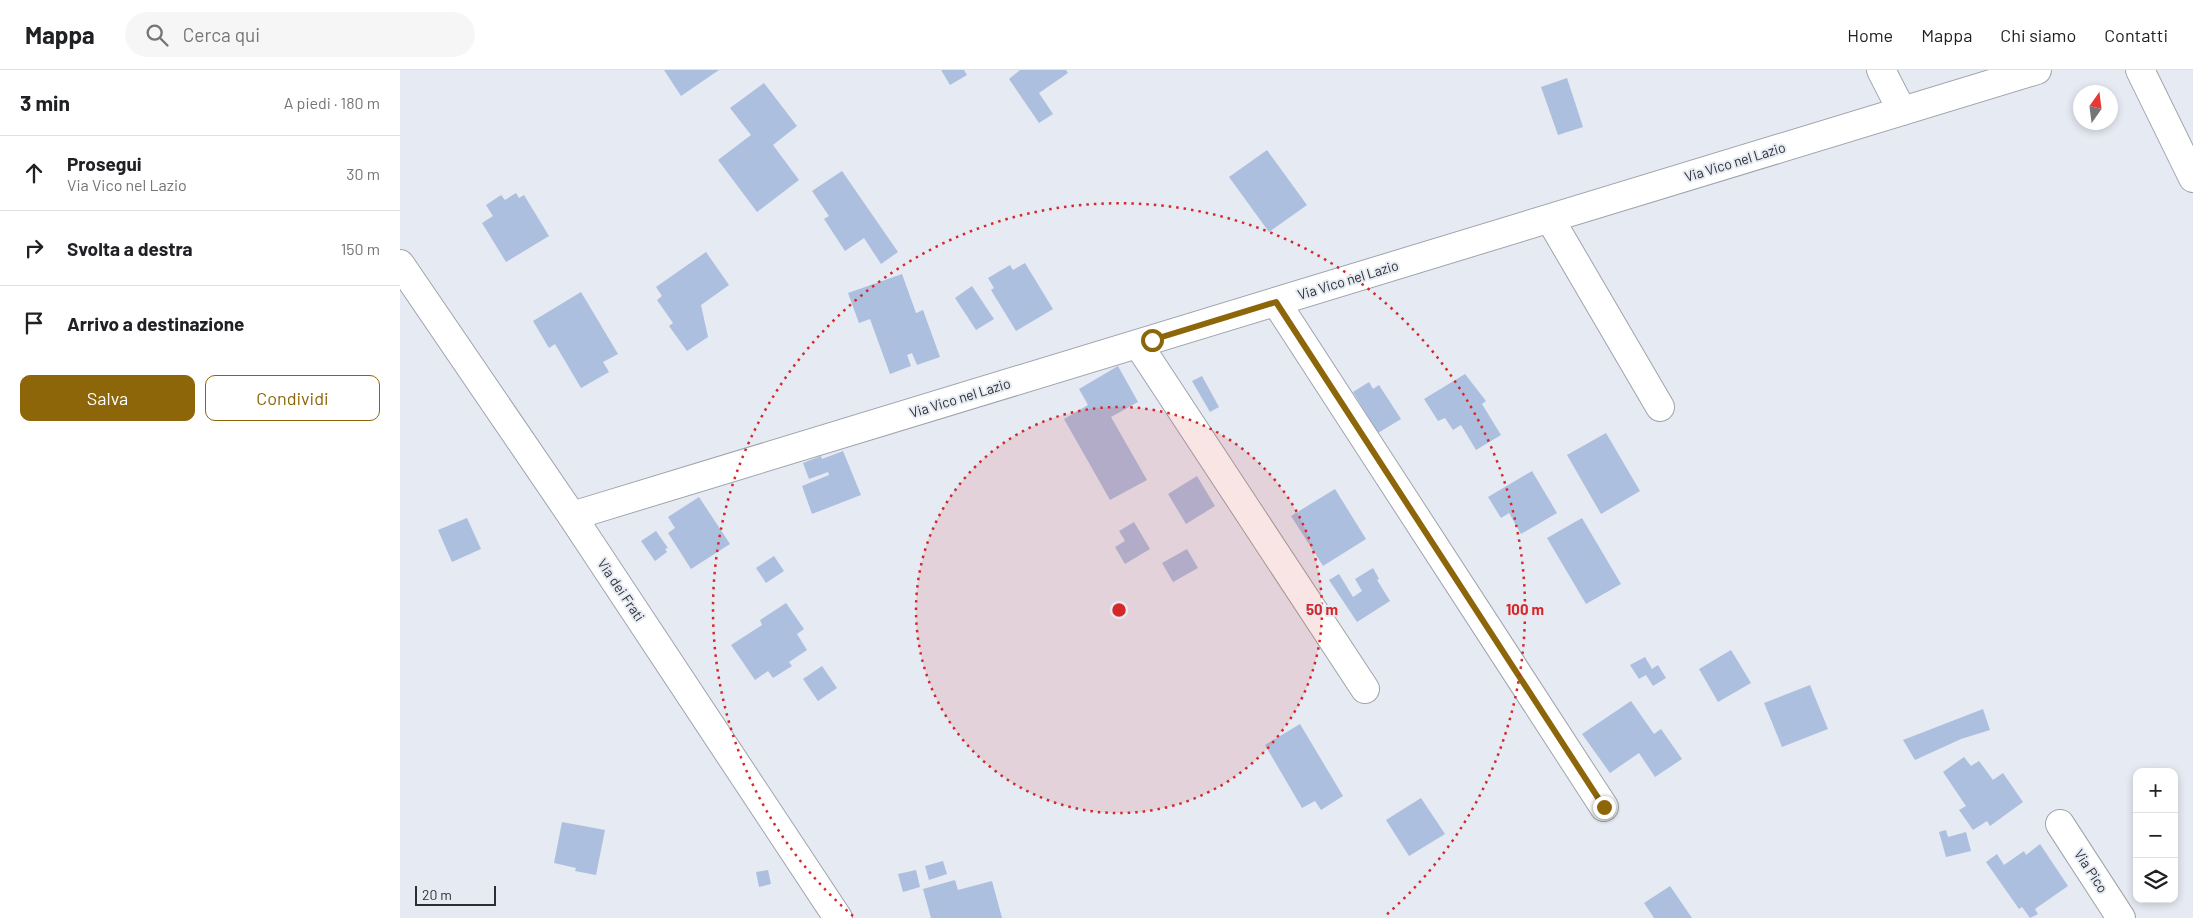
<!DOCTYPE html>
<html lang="it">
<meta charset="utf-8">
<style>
body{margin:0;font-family:Barlow,sans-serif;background:#f6f6f6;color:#202124}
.controls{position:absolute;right:15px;bottom:15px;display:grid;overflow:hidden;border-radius:10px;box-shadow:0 2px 8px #0003}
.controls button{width:45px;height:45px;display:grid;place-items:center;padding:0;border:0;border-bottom:1px solid #e0e0e0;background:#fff;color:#202124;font:25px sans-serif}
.compass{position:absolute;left:1673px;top:15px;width:45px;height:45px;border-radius:50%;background:#fff;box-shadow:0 2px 8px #0003;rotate:14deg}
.scale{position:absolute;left:15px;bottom:12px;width:81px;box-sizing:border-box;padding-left:5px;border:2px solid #2c2e31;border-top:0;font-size:14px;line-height:18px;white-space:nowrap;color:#2c2e31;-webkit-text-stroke:4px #e5eaf3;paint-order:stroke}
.stop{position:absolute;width:15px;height:15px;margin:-11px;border:4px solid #8c6608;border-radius:50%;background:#fff}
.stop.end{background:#8c6608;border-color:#fff;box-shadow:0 1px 5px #0008}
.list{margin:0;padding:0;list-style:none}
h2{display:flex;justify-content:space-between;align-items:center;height:65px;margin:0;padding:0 20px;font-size:21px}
h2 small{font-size:16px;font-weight:400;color:#757577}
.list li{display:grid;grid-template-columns:32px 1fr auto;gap:15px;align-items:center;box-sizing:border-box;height:75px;padding:0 20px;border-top:1px solid #e0e0e0}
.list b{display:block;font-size:19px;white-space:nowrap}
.list p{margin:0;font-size:16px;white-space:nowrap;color:#757577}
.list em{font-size:16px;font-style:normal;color:#757577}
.actions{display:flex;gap:10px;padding:15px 20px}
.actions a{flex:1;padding:11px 0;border:1px solid #8c6608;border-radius:10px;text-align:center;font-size:18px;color:#8c6608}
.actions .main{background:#8c6608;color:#fff}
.icon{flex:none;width:28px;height:28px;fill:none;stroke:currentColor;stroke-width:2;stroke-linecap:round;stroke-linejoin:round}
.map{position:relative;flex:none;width:1793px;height:848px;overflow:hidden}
header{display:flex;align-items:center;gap:30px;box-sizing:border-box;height:70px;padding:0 25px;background:#fff;border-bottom:1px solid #e0e0e0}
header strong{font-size:24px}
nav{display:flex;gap:28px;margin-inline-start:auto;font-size:18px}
.search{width:350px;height:45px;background:#f6f6f6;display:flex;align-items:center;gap:12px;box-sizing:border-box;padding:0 18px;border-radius:28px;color:#757577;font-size:19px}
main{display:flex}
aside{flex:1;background:#fff}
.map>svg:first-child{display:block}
</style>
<header>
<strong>Mappa</strong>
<div class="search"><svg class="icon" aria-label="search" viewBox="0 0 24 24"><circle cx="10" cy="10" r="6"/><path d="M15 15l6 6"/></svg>Cerca qui</div>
<nav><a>Home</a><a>Mappa</a><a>Chi siamo</a><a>Contatti</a></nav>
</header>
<main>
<aside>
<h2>3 min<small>A piedi · 180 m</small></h2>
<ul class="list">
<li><svg class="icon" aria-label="ahead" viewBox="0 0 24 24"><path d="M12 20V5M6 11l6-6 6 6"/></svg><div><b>Prosegui</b><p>Via Vico nel Lazio</p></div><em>30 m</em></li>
<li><svg class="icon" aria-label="right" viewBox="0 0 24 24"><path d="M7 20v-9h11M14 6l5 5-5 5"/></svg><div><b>Svolta a destra</b></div><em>150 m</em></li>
<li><svg class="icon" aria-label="arrive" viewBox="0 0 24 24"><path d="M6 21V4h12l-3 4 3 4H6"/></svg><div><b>Arrivo a destinazione</b></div></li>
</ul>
<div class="actions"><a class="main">Salva</a><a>Condividi</a></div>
</aside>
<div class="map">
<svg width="1793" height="848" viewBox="0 0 1793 848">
<rect width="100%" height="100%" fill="#e5eaf3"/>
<g fill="#adbfdf">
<polygon points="264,0 319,0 281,26"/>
<polygon points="541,0 564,0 567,5 550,15"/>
<polygon points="620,0 666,0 668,3 639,23 653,44 639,53 609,9"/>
<polygon points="1167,8 1183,57 1158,65 1141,17"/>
<polygon points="364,13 397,56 373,75 399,110 357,142 318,90 351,65 330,38"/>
<polygon points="867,80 907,135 869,162 829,107"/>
<polygon points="442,101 498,182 481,194 464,168 445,181 424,149 429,146 412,121"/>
<polygon points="116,123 119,128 124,125 149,166 106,192 82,153 93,146 86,135 101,125 105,130"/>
<polygon points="306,182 329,215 301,235 308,267 287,281 269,256 273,253 257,230 262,226 256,217"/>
<polygon points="625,193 653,239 616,261 591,220 594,218 588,208 610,195 613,200"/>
<polygon points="502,204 516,243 523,240 540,287 517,295 512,283 507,285 511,296 490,304 470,249 459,253 448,223"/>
<polygon points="572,216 594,249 576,260 555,228"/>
<polygon points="181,222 218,284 203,292 209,302 181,318 155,274 149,278 133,251"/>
<polygon points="718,296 738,332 711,347 747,410 710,430 664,349 688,335 679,319"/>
<polygon points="1065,304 1086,331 1082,334 1101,365 1076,380 1061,355 1053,360 1045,348 1038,351 1024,329"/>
<polygon points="802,306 819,337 810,342 792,311"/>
<polygon points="969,312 973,319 979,315 1001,349 978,363 953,322"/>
<polygon points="1206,363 1240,421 1201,444 1167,385"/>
<polygon points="443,381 461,425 412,444 402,416 429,405 428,402 409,409 403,393 421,386 422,389"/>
<polygon points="1132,401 1157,443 1121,464 1109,443 1101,448 1088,427"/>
<polygon points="797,406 815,436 786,454 768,424"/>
<polygon points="935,419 966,469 923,496 891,446"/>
<polygon points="299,427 330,474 291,499 268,463 275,458 268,447"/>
<polygon points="67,448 81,479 52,492 38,460"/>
<polygon points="1182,448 1221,514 1186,534 1147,468"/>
<polygon points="734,452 750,479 725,494 715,477 725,471 719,461"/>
<polygon points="256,461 268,478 265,479 267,482 255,491 241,471"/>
<polygon points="787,479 798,498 773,512 762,493"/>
<polygon points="374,486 384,501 366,513 356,498"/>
<polygon points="973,498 979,509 977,510 990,531 957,552 929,510 939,504 953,527 962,521 955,509"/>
<polygon points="386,533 404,559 397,564 407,580 389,592 392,596 373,608 368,601 355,610 331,575 362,555 360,550"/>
<polygon points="1331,580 1351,613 1318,632 1299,599"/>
<polygon points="1245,587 1252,599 1258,595 1266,608 1253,616 1246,605 1239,609 1230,595"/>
<polygon points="422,596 437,618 418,631 403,609"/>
<polygon points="1410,615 1428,659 1382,677 1364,633"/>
<polygon points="1231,631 1254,664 1261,659 1282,689 1255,707 1239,683 1210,703 1182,664"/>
<polygon points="1583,639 1590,660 1561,669 1515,690 1503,670"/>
<polygon points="900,654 943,726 921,740 915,731 902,738 865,675"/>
<polygon points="1564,687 1571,696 1579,691 1593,710 1603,703 1623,732 1590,756 1587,751 1573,760 1559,740 1566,736 1543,702"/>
<polygon points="1021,728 1045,764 1009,786 986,750"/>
<polygon points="162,752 205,760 196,805 175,801 176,798 154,793"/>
<polygon points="1546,760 1548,767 1566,762 1571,781 1546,787 1539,762"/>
<polygon points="1640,774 1668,816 1635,839 1638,844 1630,848 1622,837 1619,839 1586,792 1597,784 1604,795 1624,781 1626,785"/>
<polygon points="543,791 547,804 529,810 525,796"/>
<polygon points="368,800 371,814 359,817 356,802"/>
<polygon points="516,800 520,817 503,822 498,804"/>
<polygon points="555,810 558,820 592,811 602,848 531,848 523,819"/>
<polygon points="1270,816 1292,848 1254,848 1244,833"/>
</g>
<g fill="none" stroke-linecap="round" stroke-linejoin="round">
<g stroke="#9fa4ac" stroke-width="30">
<g id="minor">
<polyline points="1481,0 1502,41"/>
<polyline points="1740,0 1793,108"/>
<polyline points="1150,149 1260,337"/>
<polyline points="0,194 172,446 438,848"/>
<polyline points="876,232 1204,737"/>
<polyline points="738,274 965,619"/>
<polyline points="172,446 1637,0"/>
<polyline points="1660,754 1721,848"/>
</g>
</g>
<use href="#minor" stroke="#fff" stroke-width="28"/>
</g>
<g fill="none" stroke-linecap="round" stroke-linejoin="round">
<polyline stroke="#8c6608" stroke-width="6" points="752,270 876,232 1204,737"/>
</g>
<circle cx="719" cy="540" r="203" fill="#d62828" fill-opacity=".12"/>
<g fill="none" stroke="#d62828" stroke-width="2.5" stroke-dasharray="2.5 5">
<circle cx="719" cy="540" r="203"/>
<path d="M453 846A406 406 0 1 1 985 846"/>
</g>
<g text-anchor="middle" stroke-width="4" stroke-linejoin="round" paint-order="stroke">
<g font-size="14" fill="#2c2e31" stroke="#e5eaf3">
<text transform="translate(1335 92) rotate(-17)" y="5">Via Vico nel Lazio</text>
<text transform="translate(948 210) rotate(-17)" y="5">Via Vico nel Lazio</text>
<text transform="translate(560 328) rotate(-17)" y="5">Via Vico nel Lazio</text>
<text transform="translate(221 520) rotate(56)" y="5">Via dei Frati</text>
<text transform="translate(1691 801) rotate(57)" y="5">Via Pico</text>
</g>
</g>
<circle cx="719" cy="540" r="8" fill="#d62828" stroke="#e5eaf3" stroke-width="2.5"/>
<g font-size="15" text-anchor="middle" font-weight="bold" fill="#d62828" stroke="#e5eaf3" stroke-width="4" stroke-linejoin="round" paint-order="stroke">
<text x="922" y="545">50 m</text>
<text x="1125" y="545">100 m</text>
</g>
</svg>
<div class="controls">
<button>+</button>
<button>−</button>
<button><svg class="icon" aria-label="layers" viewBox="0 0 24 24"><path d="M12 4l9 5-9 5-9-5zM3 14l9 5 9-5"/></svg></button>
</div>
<svg class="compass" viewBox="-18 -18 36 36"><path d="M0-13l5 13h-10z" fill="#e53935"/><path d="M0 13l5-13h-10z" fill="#757577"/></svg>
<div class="scale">20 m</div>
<div class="stop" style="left:752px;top:270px"></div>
<div class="stop end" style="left:1204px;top:737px"></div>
</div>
</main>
